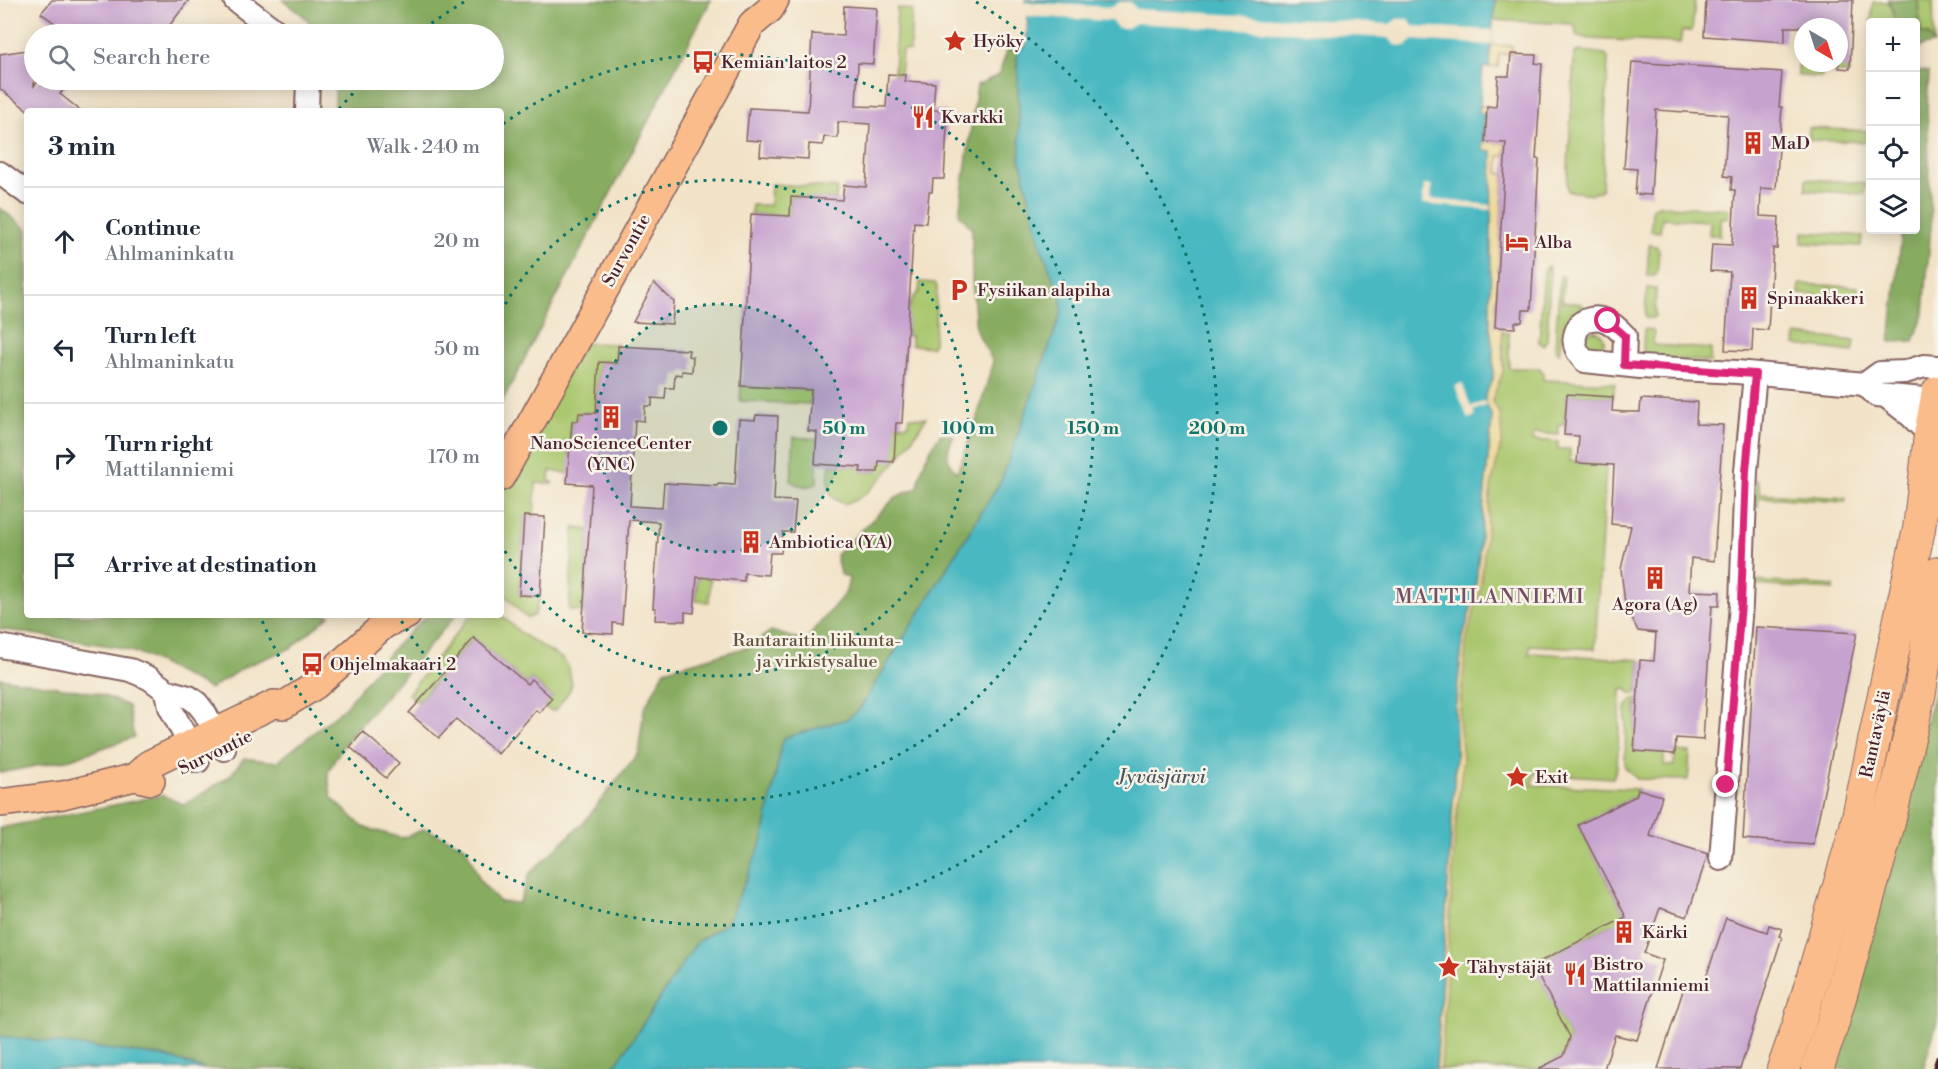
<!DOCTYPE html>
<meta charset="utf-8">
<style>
body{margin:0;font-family:"Libre Bodoni",serif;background:#f6f6f7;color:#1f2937}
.controls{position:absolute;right:18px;top:18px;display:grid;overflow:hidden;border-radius:6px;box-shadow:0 3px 15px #0003}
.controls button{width:54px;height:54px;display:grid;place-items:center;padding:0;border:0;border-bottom:2px solid #e0e1e3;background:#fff;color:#1f2937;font:30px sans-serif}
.compass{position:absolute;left:1794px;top:18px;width:54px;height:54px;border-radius:50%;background:#fff;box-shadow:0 3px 15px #0003;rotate:141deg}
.stop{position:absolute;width:18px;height:18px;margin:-14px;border:4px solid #db2777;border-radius:50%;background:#fff}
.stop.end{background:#db2777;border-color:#fff;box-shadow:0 2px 6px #0008}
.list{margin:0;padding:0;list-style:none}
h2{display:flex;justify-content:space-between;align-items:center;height:78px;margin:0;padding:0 24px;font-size:26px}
h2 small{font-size:20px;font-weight:400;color:#747a83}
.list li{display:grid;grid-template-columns:39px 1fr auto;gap:18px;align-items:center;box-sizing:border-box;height:108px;padding:0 24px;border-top:2px solid #e0e1e3}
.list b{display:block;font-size:22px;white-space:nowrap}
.list p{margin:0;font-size:20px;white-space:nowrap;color:#747a83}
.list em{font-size:20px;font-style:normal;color:#747a83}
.icon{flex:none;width:33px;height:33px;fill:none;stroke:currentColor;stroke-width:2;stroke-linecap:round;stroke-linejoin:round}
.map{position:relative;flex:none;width:1938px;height:1069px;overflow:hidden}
.search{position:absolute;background:#fff;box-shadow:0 3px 15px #0003;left:24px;top:24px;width:480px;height:66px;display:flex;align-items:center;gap:15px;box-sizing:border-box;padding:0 21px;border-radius:33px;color:#747a83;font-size:22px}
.panel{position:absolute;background:#fff;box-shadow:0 3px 15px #0003;left:24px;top:108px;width:480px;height:510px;border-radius:6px}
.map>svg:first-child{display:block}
</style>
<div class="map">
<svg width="1938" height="1069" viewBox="0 0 1938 1069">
<rect width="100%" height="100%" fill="#f7f3e8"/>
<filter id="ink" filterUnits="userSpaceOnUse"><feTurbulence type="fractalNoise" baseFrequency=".0167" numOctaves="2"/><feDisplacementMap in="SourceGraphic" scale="12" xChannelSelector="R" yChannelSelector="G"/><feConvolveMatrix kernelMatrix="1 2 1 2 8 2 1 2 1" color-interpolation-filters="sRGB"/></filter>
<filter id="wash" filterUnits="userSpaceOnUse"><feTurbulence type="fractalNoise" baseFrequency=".008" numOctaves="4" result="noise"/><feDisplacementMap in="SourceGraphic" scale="24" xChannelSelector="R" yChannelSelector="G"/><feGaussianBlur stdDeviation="1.35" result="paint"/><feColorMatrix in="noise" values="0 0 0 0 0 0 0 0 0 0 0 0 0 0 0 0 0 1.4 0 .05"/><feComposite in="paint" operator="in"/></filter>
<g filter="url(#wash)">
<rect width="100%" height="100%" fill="#f2e3c8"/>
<g fill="#aac76e" stroke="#7a734c" stroke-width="1.5">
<polygon points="1495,0 1695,0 1692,31 1682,31 1680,43 1590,39 1577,36 1574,24 1494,20"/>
<polygon points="1918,0 1933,0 1934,44 1929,35 1921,33"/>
<polygon points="1873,2 1888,2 1893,8 1894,22 1871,22"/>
<polygon points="897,8 912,10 910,51 902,50 900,75 894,75"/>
<path d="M 1581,51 L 1605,54 L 1608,58 L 1602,189 C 1595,197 1579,192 1568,191 L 1567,187 L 1574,58 L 1576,52 Z"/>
<polygon points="1850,62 1849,73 1823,72 1822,77 1798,76 1798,65 1824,66 1825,63"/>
<polygon points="1809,128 1868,131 1867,142 1809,140"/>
<polygon points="1806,179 1865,183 1864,194 1806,190"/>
<polygon points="771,184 837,188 836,200 791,197 790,216 751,214 752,205 770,205"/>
<path d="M 1658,205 C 1682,208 1705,207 1729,209 L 1727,218 L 1720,218 L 1720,235 L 1709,235 L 1710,221 L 1662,218 L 1660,232 L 1651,231 L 1652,208 Z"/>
<polygon points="1803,232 1862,236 1861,246 1802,243"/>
<polygon points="1649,245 1656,246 1659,250 1657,274 1654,276 1647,276"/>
<polygon points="1548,266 1550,272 1547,340 1543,345 1539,342 1544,271"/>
<path d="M 1560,276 L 1564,276 L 1562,301 L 1582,304 L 1583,308 C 1559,319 1563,333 1559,353 L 1555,348 Z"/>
<path d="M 920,282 L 935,283 L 937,287 L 934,343 L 931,347 L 911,345 L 911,336 L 907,336 C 908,320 905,303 919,292 Z"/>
<polygon points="1800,284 1858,287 1858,298 1799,294"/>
<polygon points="1647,288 1656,289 1655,316 1652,318 1645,318"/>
<polygon points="1644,329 1652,330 1654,334 1653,345 1711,349 1710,362 1645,357 1643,349"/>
<circle cx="1594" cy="341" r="10"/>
<polygon points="1502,333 1509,333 1509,368 1540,368 1543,373 1543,380 1615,383 1613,397 1567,394 1564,424 1559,424 1559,435 1535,433 1532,440 1558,442 1558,449 1570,449 1570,461 1606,465 1595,649 1530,645 1529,655 1533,653 1640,660 1637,693 1630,693 1627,689 1621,690 1617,767 1613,778 1535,773 1532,785 1638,789 1636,796 1578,825 1625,915 1621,928 1612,924 1534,965 1570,1037 1564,1056 1539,1069 1436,1069 1456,754 1487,405 1503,372"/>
<polygon points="1796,335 1855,341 1853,352 1795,345"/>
<polygon points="585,343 617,344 617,363 599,362 596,413 579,413 578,421 572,421 569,454 575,474 550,471 549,481 553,482 553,484 536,483 534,516 524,516 519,595 540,596 535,615 528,618 523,615 501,590 501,490"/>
<polygon points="741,386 811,390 810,404 740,401"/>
<path d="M 909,417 L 926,418 C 914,437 865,512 840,502 C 825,496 828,478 830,465 L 861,467 L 861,472 L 878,472 L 879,461 L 892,424 L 908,425 Z"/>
<path d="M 794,437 L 817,439 L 817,483 C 811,488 797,486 791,481 Z"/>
<polygon points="1756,480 1759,483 1759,493 1846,498 1845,502 1759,497 1758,506 1754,508"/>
<polygon points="574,528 589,530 584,611 569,610"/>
<polygon points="700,540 713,540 709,602 696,601"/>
<polygon points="1752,568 1754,581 1834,586 1834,590 1753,585"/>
<polygon points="471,615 501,615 523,635 563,659 568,666 572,683 570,690 556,710 552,711 544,707 552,697 531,679 527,684 474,638 418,702 408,694"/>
<polygon points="1637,698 1634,750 1664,753 1664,765 1674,766 1675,751 1690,752 1688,780 1637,779 1625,767 1626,707 1632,700"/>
</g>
<g fill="#87ac61" stroke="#686646" stroke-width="1.5">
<polygon points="283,0 711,0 501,404 501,111 335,111 335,80 494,80 494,34 319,34 305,17"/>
<polygon points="1888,0 1918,0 1921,33 1929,35 1934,44 1921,46 1916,52 1916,22 1894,22 1893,8"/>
<path d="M 1017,47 L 1020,158 L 1041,247 L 1061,297 L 1062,311 L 1001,481 L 859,710 L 847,719 L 783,738 L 763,839 L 728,922 L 697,942 L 617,1063 L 609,1069 L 205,1069 L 162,1056 L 0,1036 L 0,828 L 163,795 L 184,805 L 230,776 L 244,758 L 277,762 L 343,709 L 391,651 L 427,615 L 456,615 L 344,744 L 328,772 L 331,797 L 363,827 L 402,838 L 425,829 L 465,846 L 481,882 L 500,902 L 519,903 L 530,873 L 584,822 L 638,753 L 644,709 L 665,670 L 748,647 L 771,631 L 805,641 L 846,592 L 849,578 L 840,574 L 836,555 L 896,497 L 918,487 C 921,466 928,451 941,434 L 954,436 C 947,450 943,460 957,472 L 975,425 L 993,362 L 976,330 L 972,278 L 972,228 L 959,214 L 977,85 L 999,75 L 1007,50 Z"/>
<polygon points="1916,70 1929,72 1927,107 1931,225 1924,313 1914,341 1890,342 1902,230 1916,230"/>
<polygon points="0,208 27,229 27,615 330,615 291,648 246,666 210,689 143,655 117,647 0,629"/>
<polygon points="0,678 97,693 128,706 134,737 71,759 0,773"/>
<polygon points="1938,678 1938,1019 1923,1069 1832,1069"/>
</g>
<g fill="#eeda9e" stroke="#9c7c64" stroke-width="1.5">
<polygon points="1491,45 1512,46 1512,54 1499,54 1498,67 1489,67"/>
<polygon points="1480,106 1487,106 1485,142 1506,143 1505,156 1499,156 1498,173 1504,174 1495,326 1502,327 1503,372 1492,400 1500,414 1502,440 1491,487 1480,591 1467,637 1459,718 1463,759 1455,831 1441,1069 1436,1069 1456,754 1455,709 1463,637 1475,593 1492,417 1485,401 1485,395 1493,379 1493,350 1490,327 1491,151 1483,150 1484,114 1479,113"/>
</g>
<g fill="#4ab8c1" stroke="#4a6c76" stroke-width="1.5">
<polygon points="1025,0 1495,0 1489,67 1483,67 1479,113 1484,114 1483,150 1492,151 1490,327 1493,350 1493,379 1485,395 1485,401 1492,417 1475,593 1463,637 1455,709 1456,754 1436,1069 609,1069 617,1063 697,942 728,922 763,839 783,738 847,719 859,710 1001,481 1062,311 1061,297 1041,247 1020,158 1017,47 1026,47 1028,16"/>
<polygon points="0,1036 162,1056 205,1069 0,1069"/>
</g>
<g fill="#f2e3c8">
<polygon points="1022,2 1112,7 1119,2 1130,2 1137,9 1390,24 1397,19 1409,19 1413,26 1493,30 1491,45 1414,40 1406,46 1395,45 1389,38 1136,23 1128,28 1118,28 1111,21 1025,16"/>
<polygon points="1424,185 1432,186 1431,199 1491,205 1491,210 1422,204"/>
<polygon points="1462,383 1471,407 1485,401 1487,405 1473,411 1475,416 1468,419 1455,386"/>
</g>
<g id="blocks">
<g fill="#c6a2cf">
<polygon points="52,0 189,0 163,34 70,34 41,13"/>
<polygon points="1706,0 1853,0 1850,69 1839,68 1839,27 1785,27 1785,42 1704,36"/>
<polygon points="844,6 877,8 873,64 858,63 856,106 886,107 888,74 906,75 905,81 935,83 933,110 948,111 944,179 933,179 932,192 929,192 926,223 914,222 902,423 896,423 894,462 879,461 878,472 860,472 861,467 815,464 817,432 808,431 811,390 741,386 751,214 790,216 791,197 842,200 844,185 866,187 870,124 838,122 838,138 824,137 823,145 809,144 808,159 760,156 761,141 746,140 749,108 808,111 812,34 843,36"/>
<polygon points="34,49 34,86 39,80 71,80 60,94 81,111 29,111 0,89 0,54"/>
<polygon points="1511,54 1536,55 1535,63 1542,64 1536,159 1539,159 1531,310 1523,310 1522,322 1515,322 1515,328 1495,327 1506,143 1485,142 1487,106 1496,107 1498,76 1509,76"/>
<polygon points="1632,62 1782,72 1779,107 1782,107 1776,189 1761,188 1760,216 1779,217 1777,249 1773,248 1768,330 1753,329 1752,351 1725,350 1730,272 1710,271 1712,244 1732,245 1735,190 1731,190 1732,177 1724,176 1728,115 1656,110 1651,195 1635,194 1637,169 1624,168"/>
<polygon points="654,283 674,302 672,324 633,322"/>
<polygon points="618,346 689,350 688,356 693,357 692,372 682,371 682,375 675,374 674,388 666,388 665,399 652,398 652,406 645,406 644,421 635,420 630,506 662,508 664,483 717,486 718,484 735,485 739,419 755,420 756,415 778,416 774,500 796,501 793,532 783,532 781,553 770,553 768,575 744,573 744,581 697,577 694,613 685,612 685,621 655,620 656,608 653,608 659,522 629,520 622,624 613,623 613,634 582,632 592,485 567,483 572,421 578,421 579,413 596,413 599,362 617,363"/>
<polygon points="1567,394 1613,397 1612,411 1625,412 1640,412 1641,399 1697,402 1696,424 1723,425 1714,561 1691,558 1689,591 1720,592 1719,606 1712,606 1703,740 1676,738 1675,754 1634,751 1640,660 1654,661 1656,633 1638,631 1625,604 1621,569 1631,526 1611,524 1614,465 1577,463 1579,436 1564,435"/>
<polygon points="524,516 545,517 540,596 519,595"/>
<polygon points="1756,627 1857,633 1813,844 1743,839"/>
<polygon points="474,638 527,684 531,679 552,698 539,713 536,710 498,754 456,719 439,738 409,713"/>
<polygon points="363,732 399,763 386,778 350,747"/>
<polygon points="1638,789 1662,796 1650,836 1708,854 1687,917 1660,908 1644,953 1663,960 1637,1040 1615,1035 1604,1069 1538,1069 1564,1056 1570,1037 1533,965 1626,917 1578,825 1636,796"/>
<polygon points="1726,918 1767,932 1769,925 1782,929 1779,936 1782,937 1740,1069 1658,1069 1685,984 1702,989"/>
</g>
</g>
</g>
<g filter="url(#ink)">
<use href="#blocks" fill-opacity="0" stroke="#856462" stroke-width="1.5"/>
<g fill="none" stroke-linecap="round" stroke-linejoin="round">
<g stroke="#856462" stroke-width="26">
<g id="minor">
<polyline points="235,0 280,34"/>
<polyline points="307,111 308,80"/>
<polyline points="0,173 27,193"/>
<path d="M 1624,365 L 1625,336 C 1612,322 1599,312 1581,323 C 1571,337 1573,349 1585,361 L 1640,367 L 1737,372 L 1865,384 L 1880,373 L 1905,372 L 1924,366 L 1938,367"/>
<polyline points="1865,384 1876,395 1937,400"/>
<polyline points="1887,397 1911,416 1930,435"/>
<polyline points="0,646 130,670 149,678 167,691 189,697 197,703 205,713 224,749"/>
<polyline points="167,691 170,707 198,761"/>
<polyline points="1721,859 1741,604 1746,471 1755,374"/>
</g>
</g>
<g stroke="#856462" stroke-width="30">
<g id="major">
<polyline points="501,477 752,24 770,9 775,0"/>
<polyline points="135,777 149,764 274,704 284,705 316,685 385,624 407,615"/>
<polyline points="0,803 63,795 135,777 151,781"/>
</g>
</g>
<g stroke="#856462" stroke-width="34">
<g id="highway">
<polyline points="1783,1069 1799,1024 1855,831 1919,529 1930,435 1938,392"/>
<polyline points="1817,1069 1832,1026 1885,839 1920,692 1938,573"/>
</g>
</g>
<use href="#minor" stroke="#fff" stroke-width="22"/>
<use href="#major" stroke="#fabc8b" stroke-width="27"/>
<use href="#highway" stroke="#fabc8b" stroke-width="32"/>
<polyline stroke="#4a1f2b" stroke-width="4.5" points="1934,1069 1938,1057"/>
</g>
</g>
<g fill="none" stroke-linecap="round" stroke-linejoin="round" filter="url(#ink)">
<polyline stroke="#db2777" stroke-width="8" points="1608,321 1625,336 1624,365 1755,374 1746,471 1741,604 1726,785"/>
</g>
<circle cx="720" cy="428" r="124" fill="#0f766e" fill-opacity=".12"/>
<g fill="none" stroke="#0f766e" stroke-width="3" stroke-dasharray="3 6">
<circle cx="720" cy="428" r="124"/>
<path d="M501 312A248 248 0 1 1 501 544"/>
<path d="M503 124A373 373 0 1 1 399 617"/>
<path d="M339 109A497 497 0 0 1 366 80M417 34A497 497 0 0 1 464 2M976 2A497 497 0 1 1 261 618"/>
</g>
<defs>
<g id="sight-bare" transform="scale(1.8)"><path d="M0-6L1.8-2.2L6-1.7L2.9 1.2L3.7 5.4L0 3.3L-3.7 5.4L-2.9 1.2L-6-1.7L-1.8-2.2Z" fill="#c8321e" stroke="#f7f3e8" stroke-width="2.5" paint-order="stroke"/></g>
<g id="bus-bare" transform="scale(1.8)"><path d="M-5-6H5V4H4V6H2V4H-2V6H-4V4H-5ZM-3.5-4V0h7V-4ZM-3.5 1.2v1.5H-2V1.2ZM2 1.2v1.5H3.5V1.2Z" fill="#c8321e" stroke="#f7f3e8" stroke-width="2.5" paint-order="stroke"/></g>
<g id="restaurant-bare" transform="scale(1.8)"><path d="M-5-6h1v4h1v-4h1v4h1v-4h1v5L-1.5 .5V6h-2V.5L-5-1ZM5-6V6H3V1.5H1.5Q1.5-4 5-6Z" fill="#c8321e" stroke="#f7f3e8" stroke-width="2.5" paint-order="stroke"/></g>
<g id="building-bare" transform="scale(1.8)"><path d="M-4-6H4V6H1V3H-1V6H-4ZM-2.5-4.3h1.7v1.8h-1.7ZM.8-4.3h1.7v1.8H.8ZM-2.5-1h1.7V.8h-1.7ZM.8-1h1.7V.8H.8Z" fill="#c8321e" stroke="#f7f3e8" stroke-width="2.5" paint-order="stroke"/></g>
<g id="hotel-bare" transform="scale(1.8)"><path d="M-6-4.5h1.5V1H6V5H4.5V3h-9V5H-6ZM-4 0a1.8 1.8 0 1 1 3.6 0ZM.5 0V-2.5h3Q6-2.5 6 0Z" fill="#c8321e" stroke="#f7f3e8" stroke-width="2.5" paint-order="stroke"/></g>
<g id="parking-bare" transform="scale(1.8)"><path d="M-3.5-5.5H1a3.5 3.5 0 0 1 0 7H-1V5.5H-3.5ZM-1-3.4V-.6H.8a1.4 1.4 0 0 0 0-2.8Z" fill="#c8321e" stroke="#f7f3e8" stroke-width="2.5" paint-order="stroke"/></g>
</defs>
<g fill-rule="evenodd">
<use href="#sight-bare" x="955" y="41"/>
<use href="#bus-bare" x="703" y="62"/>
<use href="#restaurant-bare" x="923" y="117"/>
<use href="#building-bare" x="1753" y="143"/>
<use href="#hotel-bare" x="1517" y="242"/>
<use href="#parking-bare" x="959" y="290"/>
<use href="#building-bare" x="1749" y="298"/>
<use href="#building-bare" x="611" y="417"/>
<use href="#building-bare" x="751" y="542"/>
<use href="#building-bare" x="1655" y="578"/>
<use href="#bus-bare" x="312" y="664"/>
<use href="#sight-bare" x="1517" y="777"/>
<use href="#building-bare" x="1624" y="932"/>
<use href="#sight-bare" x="1449" y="967"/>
<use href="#restaurant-bare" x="1575" y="974"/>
</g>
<g text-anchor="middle" stroke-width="5" stroke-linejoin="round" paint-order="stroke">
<g font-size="18" fill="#4a1f2b" stroke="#f7f3e8" text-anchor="start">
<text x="973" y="47">Hyöky</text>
<text x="721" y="68">Kemian laitos 2</text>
<text x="941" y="123">Kvarkki</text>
<text x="1771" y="149">MaD</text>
<text x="1535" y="248">Alba</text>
<text x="977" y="296">Fysiikan alapiha</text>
<text x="1767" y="304">Spinaakkeri</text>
<text x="611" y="449" text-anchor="middle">NanoScienceCenter<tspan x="611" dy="21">(YNC)</tspan></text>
<text x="769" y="548">Ambiotica (YA)</text>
<text x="1655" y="610" text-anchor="middle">Agora (Ag)</text>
<text x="330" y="670">Ohjelmakaari 2</text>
<text x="1535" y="783">Exit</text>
<text x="1642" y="938">Kärki</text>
<text x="1593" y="970">Bistro<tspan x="1593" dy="21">Mattilanniemi</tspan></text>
<text x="1467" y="973">Tähystäjät</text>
</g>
<g font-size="18" fill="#4a1f2b" stroke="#f7f3e8">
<text transform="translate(626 250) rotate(-61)" y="6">Survontie</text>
<text transform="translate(1875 734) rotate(-78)" y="6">Rantaväylä</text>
<text transform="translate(215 752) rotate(-26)" y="6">Survontie</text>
</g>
<g font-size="18" fill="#67513f" stroke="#f7f3e8">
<text x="817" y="646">Rantaraitin liikunta-<tspan x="817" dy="21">ja virkistysalue</tspan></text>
</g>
<g font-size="20" letter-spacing="1.5" fill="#754d64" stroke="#f7f3e8">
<text x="1490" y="603">MATTILANNIEMI</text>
</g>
<g font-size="20" font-style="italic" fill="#4a5560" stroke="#f7f3e8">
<text x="1162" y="783">Jyväsjärvi</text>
</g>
</g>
<circle cx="720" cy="428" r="9" fill="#0f766e" stroke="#f7f3e8" stroke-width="3"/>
<g font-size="18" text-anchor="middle" font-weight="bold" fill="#0f766e" stroke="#f7f3e8" stroke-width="5" stroke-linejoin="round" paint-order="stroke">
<text x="844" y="434">50 m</text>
<text x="968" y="434">100 m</text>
<text x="1093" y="434">150 m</text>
<text x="1217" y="434">200 m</text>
</g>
</svg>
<div class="controls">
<button>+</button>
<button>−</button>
<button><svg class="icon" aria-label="locate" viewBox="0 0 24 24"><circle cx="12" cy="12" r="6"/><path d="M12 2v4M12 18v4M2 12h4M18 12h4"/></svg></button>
<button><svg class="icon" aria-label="layers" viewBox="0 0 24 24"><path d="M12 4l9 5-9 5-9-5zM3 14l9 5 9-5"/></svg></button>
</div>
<svg class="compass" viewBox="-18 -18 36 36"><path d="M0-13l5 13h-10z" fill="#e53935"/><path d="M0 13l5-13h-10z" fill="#747a83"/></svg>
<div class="stop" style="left:1608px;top:321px"></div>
<div class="stop end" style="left:1726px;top:785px"></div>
<div class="search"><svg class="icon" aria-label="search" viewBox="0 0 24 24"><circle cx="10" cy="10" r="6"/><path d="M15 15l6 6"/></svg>Search here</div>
<section class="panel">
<h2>3 min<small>Walk · 240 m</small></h2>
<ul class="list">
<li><svg class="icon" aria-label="ahead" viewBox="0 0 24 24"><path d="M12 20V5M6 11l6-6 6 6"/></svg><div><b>Continue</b><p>Ahlmaninkatu</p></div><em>20 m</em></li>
<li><svg class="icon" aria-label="left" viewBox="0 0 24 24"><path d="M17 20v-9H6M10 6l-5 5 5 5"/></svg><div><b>Turn left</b><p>Ahlmaninkatu</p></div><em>50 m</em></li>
<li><svg class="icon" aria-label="right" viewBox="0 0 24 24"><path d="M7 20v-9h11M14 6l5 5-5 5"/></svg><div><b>Turn right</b><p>Mattilanniemi</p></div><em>170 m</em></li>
<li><svg class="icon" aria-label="arrive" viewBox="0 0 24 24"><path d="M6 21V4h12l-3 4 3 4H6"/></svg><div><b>Arrive at destination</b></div></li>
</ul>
</section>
</div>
